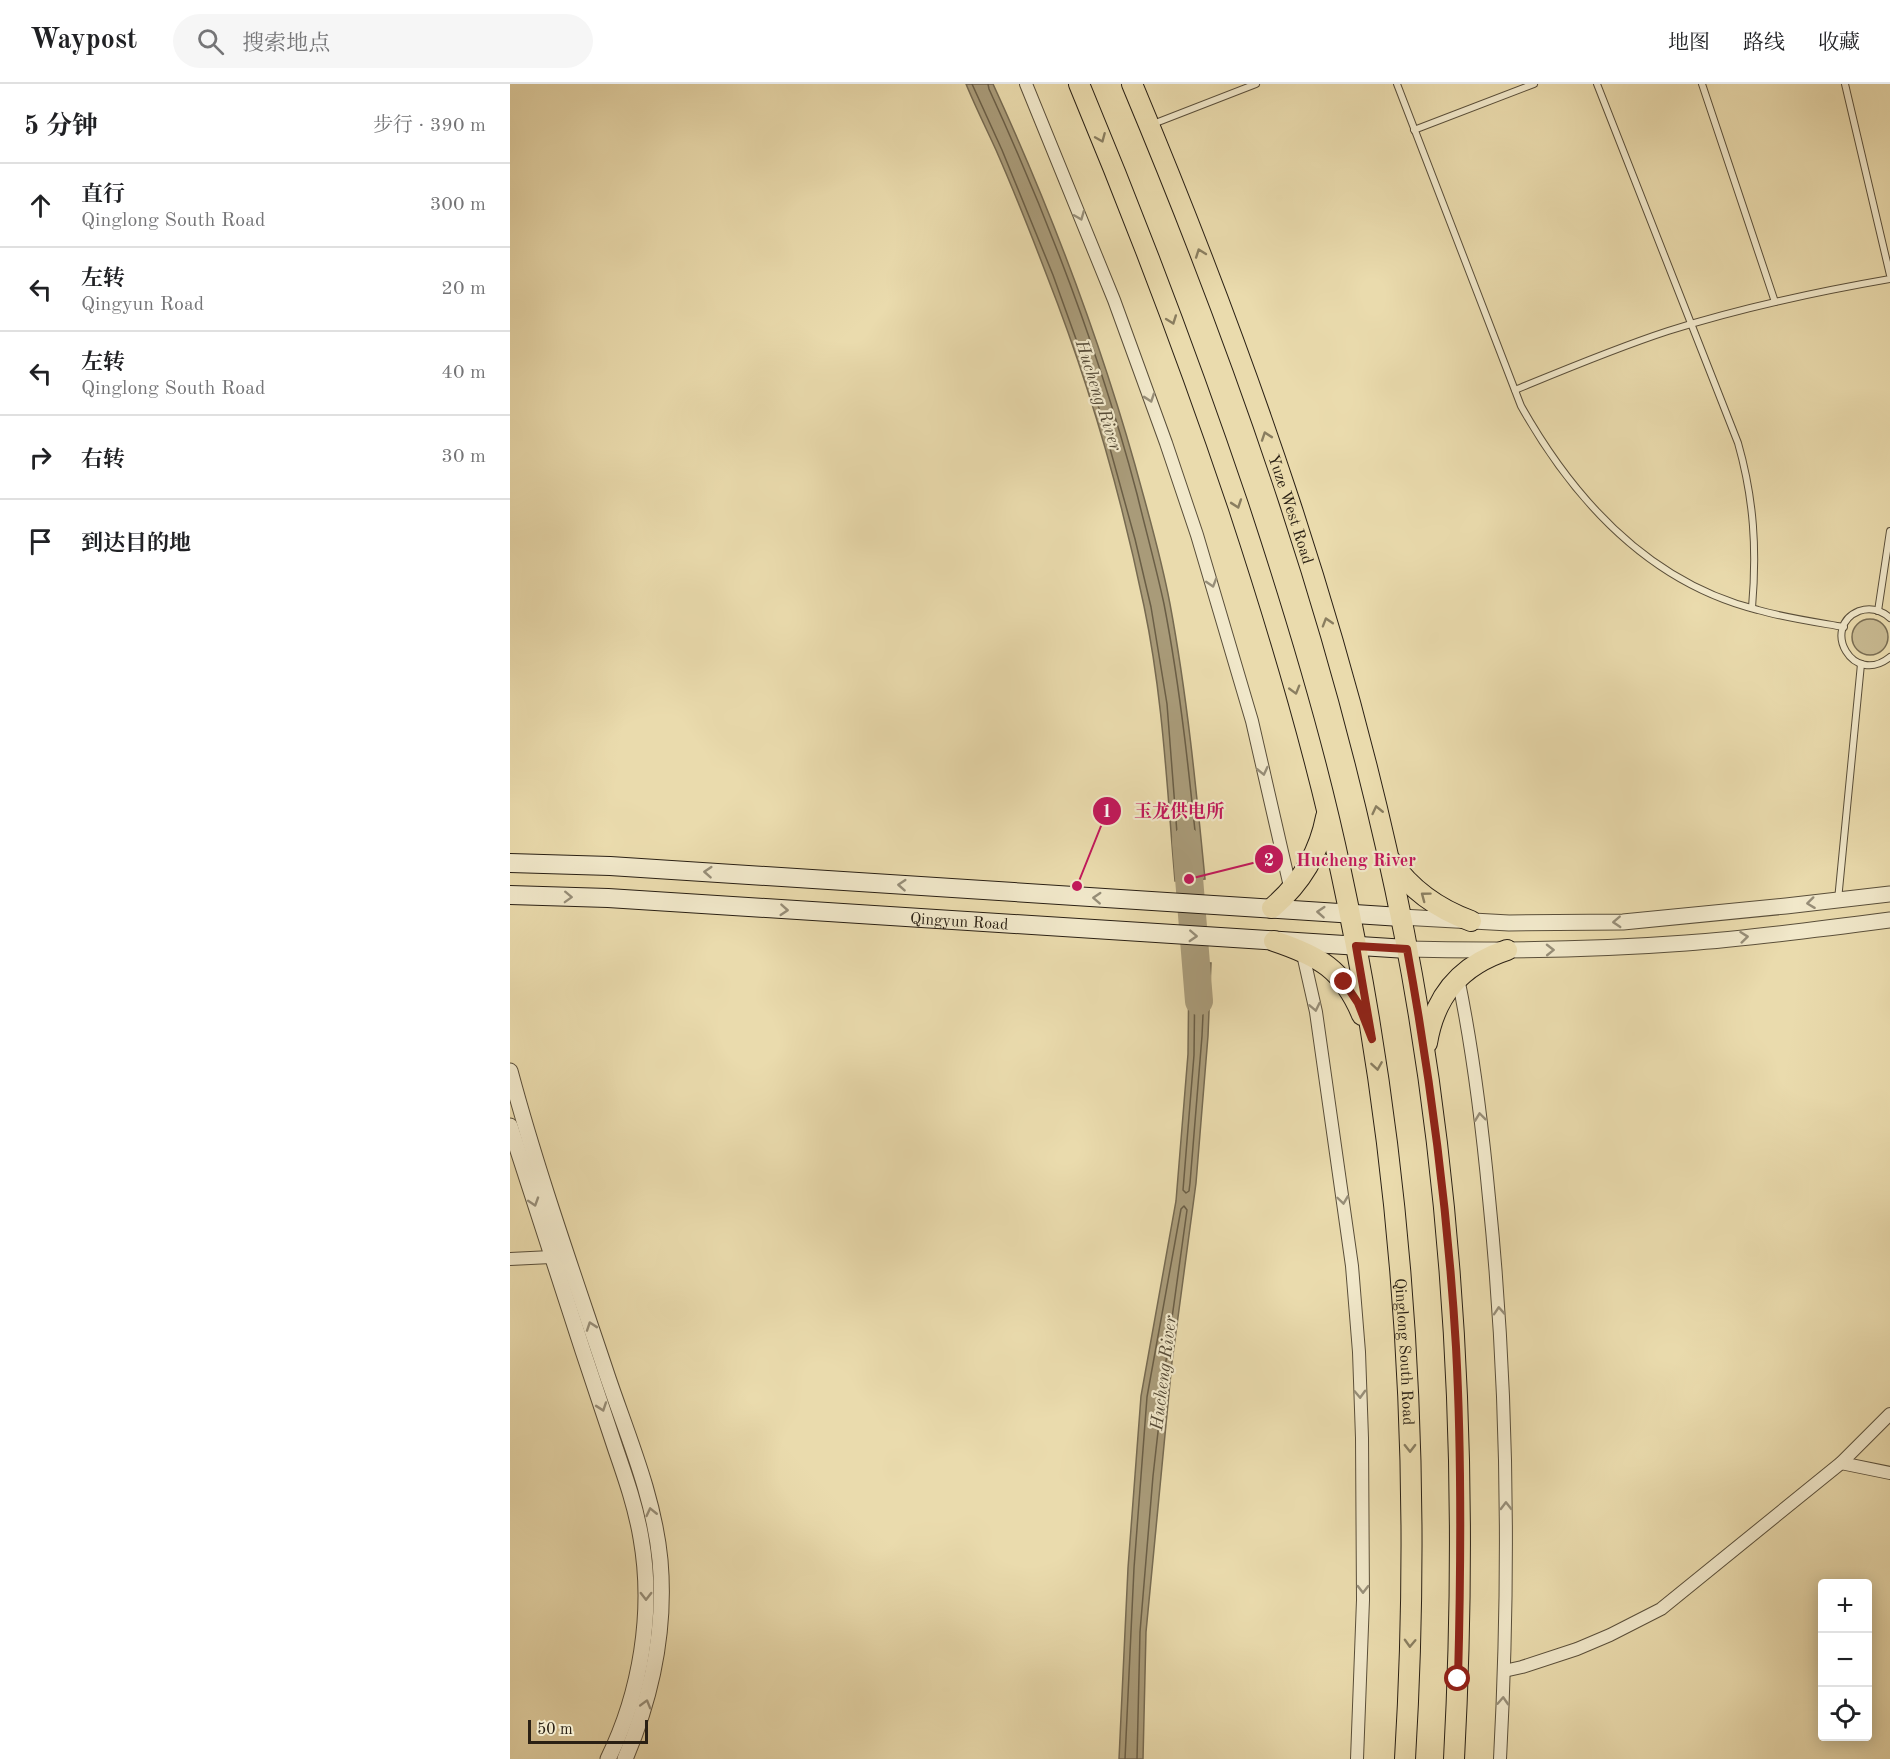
<!DOCTYPE html>
<html lang="zh">
<meta charset="utf-8">
<style>
body{margin:0;font-family:"Old Standard TT","Noto Serif SC",serif;background:#f6f6f6;color:#202124}
.controls{position:absolute;right:18px;bottom:18px;display:grid;overflow:hidden;border-radius:6px;box-shadow:0 3px 15px #0003}
.controls button{width:54px;height:54px;display:grid;place-items:center;padding:0;border:0;border-bottom:2px solid #e0e0e0;background:#fff;color:#202124;font:30px sans-serif}
.scale{position:absolute;left:18px;bottom:15px;width:120px;box-sizing:border-box;padding-left:6px;border:3px solid #2a2014;border-top:0;font-size:16px;line-height:21px;white-space:nowrap;color:#2a2014;-webkit-text-stroke:4px #f1e8ca;paint-order:stroke}
.stop{position:absolute;width:18px;height:18px;margin:-14px;border:4px solid #8f2418;border-radius:50%;background:#fff}
.stop.end{background:#8f2418;border-color:#fff;box-shadow:0 2px 6px #0008}
.list{margin:0;padding:0;list-style:none}
h2{display:flex;justify-content:space-between;align-items:center;height:78px;margin:0;padding:0 24px;font-size:26px}
h2 small{font-size:20px;font-weight:400;color:#757577}
.list li{display:grid;grid-template-columns:39px 1fr auto;gap:18px;align-items:center;box-sizing:border-box;height:84px;padding:0 24px;border-top:2px solid #e0e0e0}
.list b{display:block;font-size:22px;white-space:nowrap}
.list p{margin:0;font-size:20px;white-space:nowrap;color:#757577}
.list em{font-size:20px;font-style:normal;color:#757577}
.icon{flex:none;width:33px;height:33px;fill:none;stroke:currentColor;stroke-width:2;stroke-linecap:round;stroke-linejoin:round}
.map{position:relative;flex:none;width:1380px;height:1675px;overflow:hidden}
header{display:flex;align-items:center;gap:36px;box-sizing:border-box;height:84px;padding:0 30px;background:#fff;border-bottom:2px solid #e0e0e0}
header strong{font-size:28px}
nav{display:flex;gap:33px;margin-inline-start:auto;font-size:21px}
.search{width:420px;height:54px;background:#f6f6f6;display:flex;align-items:center;gap:15px;box-sizing:border-box;padding:0 21px;border-radius:33px;color:#757577;font-size:22px}
main{display:flex}
aside{flex:1;background:#fff}
.map>svg:first-child{display:block}
</style>
<header>
<strong>Waypost</strong>
<div class="search"><svg class="icon" aria-label="search" viewBox="0 0 24 24"><circle cx="10" cy="10" r="6"/><path d="M15 15l6 6"/></svg>搜索地点</div>
<nav><a>地图</a><a>路线</a><a>收藏</a></nav>
</header>
<main>
<aside>
<h2>5 分钟<small>步行 · 390 m</small></h2>
<ul class="list">
<li><svg class="icon" aria-label="ahead" viewBox="0 0 24 24"><path d="M12 20V5M6 11l6-6 6 6"/></svg><div><b>直行</b><p>Qinglong South Road</p></div><em>300 m</em></li>
<li><svg class="icon" aria-label="left" viewBox="0 0 24 24"><path d="M17 20v-9H6M10 6l-5 5 5 5"/></svg><div><b>左转</b><p>Qingyun Road</p></div><em>20 m</em></li>
<li><svg class="icon" aria-label="left" viewBox="0 0 24 24"><path d="M17 20v-9H6M10 6l-5 5 5 5"/></svg><div><b>左转</b><p>Qinglong South Road</p></div><em>40 m</em></li>
<li><svg class="icon" aria-label="right" viewBox="0 0 24 24"><path d="M7 20v-9h11M14 6l5 5-5 5"/></svg><div><b>右转</b></div><em>30 m</em></li>
<li><svg class="icon" aria-label="arrive" viewBox="0 0 24 24"><path d="M6 21V4h12l-3 4 3 4H6"/></svg><div><b>到达目的地</b></div></li>
</ul>
</aside>
<div class="map">
<svg width="1380" height="1675" viewBox="0 0 1380 1675">
<rect width="100%" height="100%" fill="#eadbad"/>
<filter id="stains"><feTurbulence type="fractalNoise" baseFrequency=".00333" numOctaves="4"/><feColorMatrix values="0 0 0 0 .2 0 0 0 0 .09 0 0 0 0 .02 0 0 0 .5 -.17"/></filter>
<radialGradient id="worn" r=".72"><stop offset=".6" stop-color="#630" stop-opacity="0"/><stop offset="1" stop-color="#630" stop-opacity=".3"/></radialGradient>
<circle fill="#c9bb93" stroke="#7a6e54" stroke-width="1.5" cx="1360" cy="553" r="18"/>
<g fill="#a99b79" stroke="#766a51" stroke-width="1.5">
<path d="M 456,0 L 483,0 C 544,133 595,268 633,410 C 643,446 653,483 660,520 C 677,611 686,703 695,795 L 665,797 C 657,705 653,613 634,522 C 611,411 579,299 537,192 C 521,150 504,107 486,66 C 476,44 465,22 456,0 Z"/>
<polygon points="679,878 701,879 698,952 686,1099 662,1278 636,1548 633,1675 609,1675 618,1484 631,1312 666,1117 678,970"/>
</g>
<g fill="none" stroke-linecap="round" stroke-linejoin="round">
<g stroke="#6a5e46" stroke-width="1.5">
<path d="M 462,0 L 492,66 L 543,191 L 566,255 L 588,321 L 625,455 L 641,523 L 657,620 L 670,788 L 673,791 L 686,790 L 689,786 C 680,697 671,608 654,520 C 646,483 636,447 627,410 C 590,270 539,136 479,5 L 478,0"/>
<polygon points="687,884 693,885 695,887 692,952 680,1099 679,1107 676,1109 673,1106 684,971 685,887"/>
<polyline points="615,1675 624,1484 637,1313 671,1125 674,1122 677,1126 656,1277 643,1392 630,1548 627,1675"/>
</g>
<polyline stroke="#a99b79" stroke-width="28" points="676,757 689,917"/>
<g stroke="#5a4f3a" stroke-width="8">
<g id="service">
<path d="M 887,0 L 1011,322 C 1064,416 1140,499 1248,526 C 1276,534 1305,538 1334,543"/>
<path d="M 1087,0 L 1228,359 C 1244,415 1247,466 1242,524"/>
<polyline points="1192,0 1265,218"/>
<polyline points="1335,0 1380,191"/>
<polyline points="643,40 746,0"/>
<polyline points="904,46 1024,0"/>
<path d="M 1005,306 C 1056,285 1106,264 1158,247 C 1231,224 1305,208 1380,195"/>
<polyline points="1368,527 1380,447"/>
<path d="M 1380,534 C 1371,526 1361,523 1349,527 C 1310,543 1343,603 1380,573"/>
<polyline points="1328,816 1351,580"/>
</g>
</g>
<g stroke="#5a4f3a" stroke-width="14">
<g id="minor">
<polyline points="516,0 604,216 656,359 687,451 742,637 781,807"/>
<polyline points="792,866 806,928 842,1182 849,1268 852,1354 853,1516 847,1675"/>
<path d="M 948,894 C 963,966 972,1040 979,1114 C 998,1300 1000,1488 990,1675"/>
<polyline points="0,1175 41,1173"/>
<polyline points="1331,1379 1380,1389"/>
<polyline points="994,1587 1012,1583 1067,1565 1100,1551 1151,1525 1331,1379 1380,1330"/>
</g>
</g>
<g stroke="#5a4f3a" stroke-width="17">
<g id="tertiary">
<polyline points="891,833 999,839 1113,838 1276,822 1380,810"/>
<path d="M 897,865 C 990,867 1083,866 1176,859 C 1244,854 1312,845 1380,836"/>
<path d="M 0,987 C 28,1091 64,1192 98,1294 C 118,1353 144,1413 150,1476 C 156,1545 142,1612 115,1675"/>
<path d="M 0,1042 C 24,1117 48,1192 73,1267 C 84,1300 95,1333 106,1366 C 116,1395 126,1424 131,1454 C 144,1527 131,1608 98,1675"/>
</g>
</g>
<g stroke="#2a2014" stroke-width="20">
<g id="secondary">
<polyline points="0,779 100,782 891,833"/>
<path id="s1" d="M 0,811 L 98,814 L 897,865"/>
</g>
</g>
<g stroke="#2a2014" stroke-width="22">
<g id="primary">
<path id="s2" d="M 569,0 C 627,139 680,279 728,421 C 768,542 805,664 831,788 C 894,1079 913,1378 895,1675"/>
<path id="s3" d="M 622,0 C 736,272 837,558 894,848 C 947,1120 959,1398 944,1675"/>
<path d="M 881,777 C 901,806 928,825 961,837"/>
<path d="M 762,824 C 790,800 809,770 816,733"/>
<path d="M 764,857 C 809,872 833,885 852,931"/>
<path d="M 917,959 C 925,911 951,881 997,866"/>
</g>
</g>
<use href="#service" stroke="#f1e8ca" stroke-width="6"/>
<use href="#minor" stroke="#f1e8ca" stroke-width="12"/>
<use href="#tertiary" stroke="#f1e8ca" stroke-width="15"/>
<use href="#secondary" stroke="#f1e8ca" stroke-width="18"/>
<use href="#primary" stroke="#eadbad" stroke-width="20"/>
</g>
<defs><path id="oneway-chevron" d="M-2-3.5L2.5 0L-2 3.5" fill="none" stroke-width="1.6" stroke-linecap="round" stroke-linejoin="round" transform="scale(1.5)"/></defs>
<g stroke="#8a7e60">
<use href="#oneway-chevron" transform="translate(591 54) rotate(67)"/>
<use href="#oneway-chevron" transform="translate(690 169) rotate(-110)"/>
<use href="#oneway-chevron" transform="translate(662 236) rotate(70)"/>
<use href="#oneway-chevron" transform="translate(756 352) rotate(-109)"/>
<use href="#oneway-chevron" transform="translate(727 420) rotate(71)"/>
<use href="#oneway-chevron" transform="translate(817 538) rotate(-107)"/>
<use href="#oneway-chevron" transform="translate(785 606) rotate(74)"/>
<use href="#oneway-chevron" transform="translate(867 726) rotate(-103)"/>
<use href="#oneway-chevron" transform="translate(915 812) rotate(-143)"/>
<use href="#oneway-chevron" transform="translate(867 982) rotate(81)"/>
<use href="#oneway-chevron" transform="translate(900 1364) rotate(89)"/>
<use href="#oneway-chevron" transform="translate(900 1559) rotate(92)"/>
</g>
<g stroke="#978e78">
<use href="#oneway-chevron" transform="translate(570 132) rotate(68)"/>
<use href="#oneway-chevron" transform="translate(640 314) rotate(71)"/>
<use href="#oneway-chevron" transform="translate(702 499) rotate(73)"/>
<use href="#oneway-chevron" transform="translate(753 687) rotate(77)"/>
<use href="#oneway-chevron" transform="translate(198 788) rotate(-176)"/>
<use href="#oneway-chevron" transform="translate(392 801) rotate(-176)"/>
<use href="#oneway-chevron" transform="translate(58 813) rotate(2)"/>
<use href="#oneway-chevron" transform="translate(587 814) rotate(-177)"/>
<use href="#oneway-chevron" transform="translate(1301 819) rotate(173)"/>
<use href="#oneway-chevron" transform="translate(274 826) rotate(4)"/>
<use href="#oneway-chevron" transform="translate(811 828) rotate(-176)"/>
<use href="#oneway-chevron" transform="translate(1107 838) rotate(177)"/>
<use href="#oneway-chevron" transform="translate(683 852) rotate(3)"/>
<use href="#oneway-chevron" transform="translate(1234 853) rotate(-6)"/>
<use href="#oneway-chevron" transform="translate(1040 866) rotate(-1)"/>
<use href="#oneway-chevron" transform="translate(805 923) rotate(78)"/>
<use href="#oneway-chevron" transform="translate(970 1033) rotate(-97)"/>
<use href="#oneway-chevron" transform="translate(833 1116) rotate(82)"/>
<use href="#oneway-chevron" transform="translate(24 1118) rotate(72)"/>
<use href="#oneway-chevron" transform="translate(989 1227) rotate(-94)"/>
<use href="#oneway-chevron" transform="translate(81 1242) rotate(-109)"/>
<use href="#oneway-chevron" transform="translate(850 1310) rotate(88)"/>
<use href="#oneway-chevron" transform="translate(92 1323) rotate(71)"/>
<use href="#oneway-chevron" transform="translate(996 1422) rotate(-91)"/>
<use href="#oneway-chevron" transform="translate(141 1428) rotate(-103)"/>
<use href="#oneway-chevron" transform="translate(853 1505) rotate(90)"/>
<use href="#oneway-chevron" transform="translate(136 1512) rotate(90)"/>
<use href="#oneway-chevron" transform="translate(993 1617) rotate(-87)"/>
<use href="#oneway-chevron" transform="translate(136 1620) rotate(-74)"/>
</g>
<g fill="none" stroke-linecap="round" stroke-linejoin="round">
<path stroke="#8f2418" stroke-width="8" d="M 834,898 L 848,919 L 862,955 L 846,862 L 897,865 C 921,997 938,1129 946,1263 C 952,1373 951,1484 948,1595"/>
</g>
<g text-anchor="middle" stroke-width="4.5" stroke-linejoin="round" paint-order="stroke">
<g font-size="16" fill="#2a2014" stroke="#f1e8ca">
<text dy="6" stroke="none"><textPath href="#s3" startOffset="454">Yuze West Road</textPath></text>
<text dy="6" stroke="none"><textPath href="#s1" startOffset="450">Qingyun Road</textPath></text>
<text dy="6" stroke="none"><textPath href="#s2" startOffset="1316">Qinglong South Road</textPath></text>
</g>
<g font-size="18" font-style="italic" fill="#564b37" stroke="#f1e8ca">
<text transform="translate(589 311) rotate(72)" y="6">Hucheng River</text>
<text transform="translate(653 1289) rotate(-83)" y="6">Hucheng River</text>
</g>
</g>
<path fill="none" stroke="#c2185b" stroke-width="2" d="M567 802L597 727M679 795L759 775"/>
<g fill="#c2185b" stroke="#f1e8ca" stroke-width="2">
<circle cx="567" cy="802" r="6"/>
<circle cx="679" cy="795" r="6"/>
<circle cx="597" cy="727" r="15"/>
<circle cx="759" cy="775" r="15"/>
</g>
<g font-size="18" text-anchor="middle" font-weight="bold" fill="#fff">
<text x="597" y="733">1</text>
<text x="759" y="782">2</text>
</g>
<g font-size="18" text-anchor="middle" font-weight="bold" fill="#c2185b" stroke="#f1e8ca" stroke-width="4.5" stroke-linejoin="round" paint-order="stroke">
<text x="669" y="733">玉龙供电所</text>
<text x="846" y="782">Hucheng River</text>
</g>
<rect width="100%" height="100%" filter="url(#stains)"/>
<rect width="100%" height="100%" fill="url(#worn)"/>
</svg>
<div class="controls">
<button>+</button>
<button>−</button>
<button><svg class="icon" aria-label="locate" viewBox="0 0 24 24"><circle cx="12" cy="12" r="6"/><path d="M12 2v4M12 18v4M2 12h4M18 12h4"/></svg></button>
</div>
<div class="scale">50 m</div>
<div class="stop" style="left:948px;top:1595px"></div>
<div class="stop end" style="left:834px;top:898px"></div>
</div>
</main>
